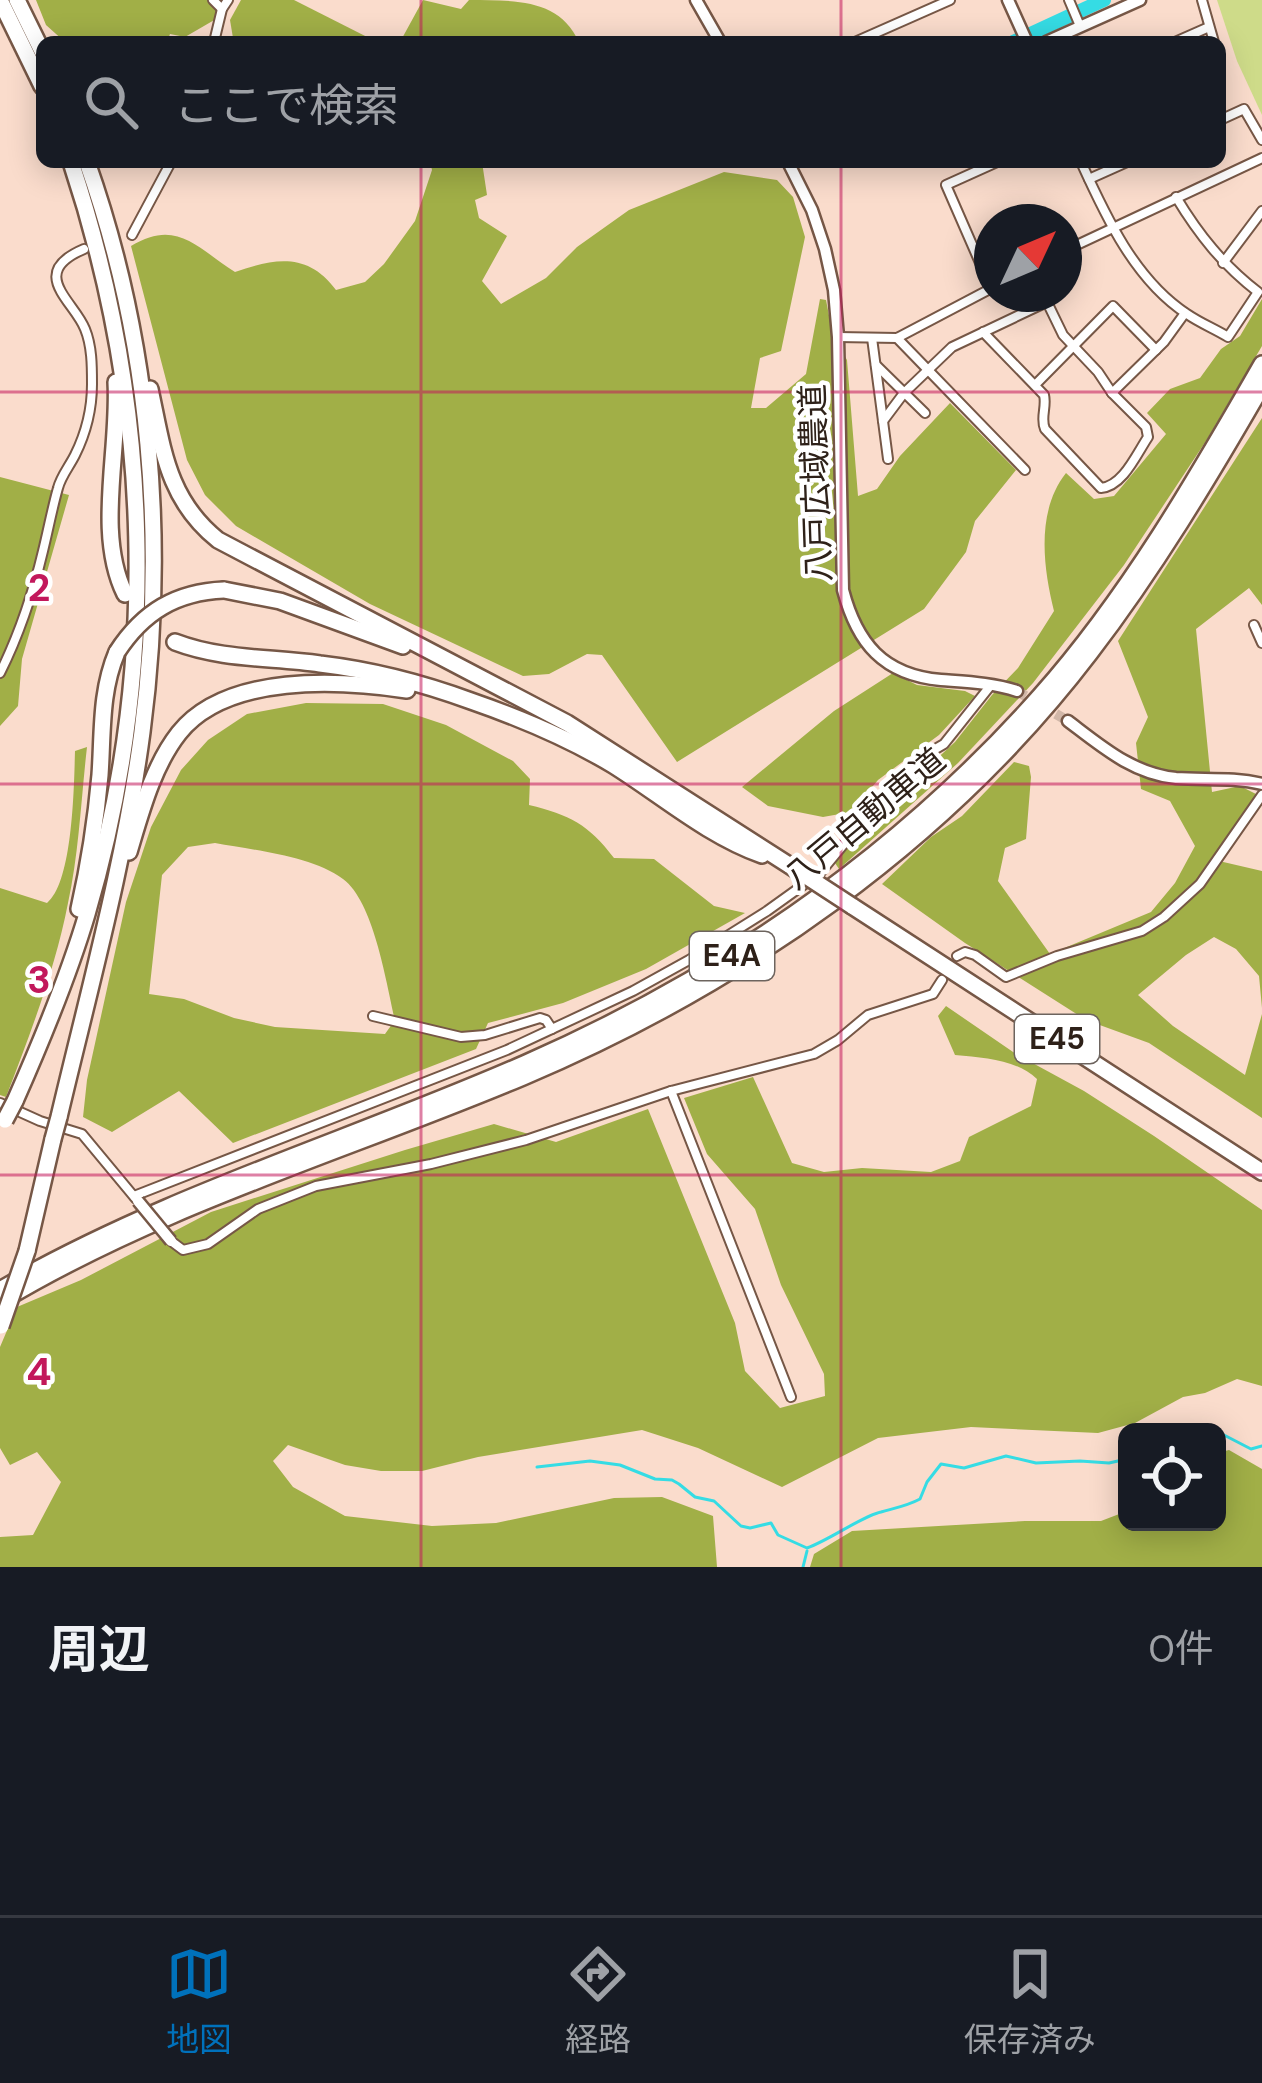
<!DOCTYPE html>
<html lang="ja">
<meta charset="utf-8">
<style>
body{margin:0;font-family:"DM Sans","Noto Sans JP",sans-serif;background:#20242c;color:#f1f3f6}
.controls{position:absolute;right:36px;bottom:36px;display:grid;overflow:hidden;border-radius:18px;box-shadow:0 6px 30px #0003}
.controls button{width:108px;height:108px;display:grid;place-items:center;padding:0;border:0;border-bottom:3px solid #363941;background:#171b24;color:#f1f3f6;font:60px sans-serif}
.compass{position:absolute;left:974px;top:204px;width:108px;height:108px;border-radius:50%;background:#171b24;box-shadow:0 6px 30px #0003;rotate:46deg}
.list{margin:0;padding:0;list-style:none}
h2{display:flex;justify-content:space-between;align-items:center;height:156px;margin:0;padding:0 48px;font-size:51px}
h2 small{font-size:39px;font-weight:400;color:#9ea1a6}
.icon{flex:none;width:66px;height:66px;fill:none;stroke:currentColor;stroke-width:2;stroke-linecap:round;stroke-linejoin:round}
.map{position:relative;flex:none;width:1262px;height:1567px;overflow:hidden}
.search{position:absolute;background:#171b24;box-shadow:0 6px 30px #0003;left:36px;right:36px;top:36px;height:132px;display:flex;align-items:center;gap:30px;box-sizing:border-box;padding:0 42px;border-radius:18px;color:#9ea1a6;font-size:45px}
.sheet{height:348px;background:#171b24}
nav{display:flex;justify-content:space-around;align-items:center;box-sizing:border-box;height:168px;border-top:3px solid #363941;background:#171b24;font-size:33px;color:#9ea1a6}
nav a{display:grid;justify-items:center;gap:6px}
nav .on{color:#0071bb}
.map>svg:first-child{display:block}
</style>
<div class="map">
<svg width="1262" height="1567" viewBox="0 0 1262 1567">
<rect width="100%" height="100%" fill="#fadccc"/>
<polygon fill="#cedb89" points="1217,0 1262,0 1262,115 1237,61"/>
<g fill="#a1af47" fill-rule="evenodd">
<polygon points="36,0 228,0 216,19 185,37 170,34 167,42 65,42 46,25"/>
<polygon points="241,0 294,0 377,42 244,42 233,38 230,20"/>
<path d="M 423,0 L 461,9 L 469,0 C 519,0 560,0 579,42 L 400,42 Z"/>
<path d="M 430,162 L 482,162 L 487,195 L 475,200 L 479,218 L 507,236 L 482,281 L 501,304 L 546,278 L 577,247 L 629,210 L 724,172 L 777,180 L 793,197 L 805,237 L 781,351 L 760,358 L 751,408 L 766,408 L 806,374 L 820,299 L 826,300 L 833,336 L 847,360 L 858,496 L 877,489 L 900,456 L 950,403 L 1016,470 L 975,521 L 966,552 L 924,609 L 677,762 L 602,655 L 587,654 L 549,674 L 523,676 L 370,604 L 236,526 L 205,495 L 187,460 L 131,246 C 177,218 197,248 235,272 C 275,258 308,252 336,290 L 365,282 L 384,264 L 415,221 L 432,170 Z"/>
<path d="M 1262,299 L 1262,346 L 1206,441 L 1124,565 L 1033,683 L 958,763 L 839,869 L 835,863 L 881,810 L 955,742 L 992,695 L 1018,668 L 1054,611 C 1043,567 1036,511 1066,473 L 1094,499 L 1114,496 L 1166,434 L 1147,413 L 1170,389 L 1200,378 L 1221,349 L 1240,336 Z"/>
<polygon points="1262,418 1262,605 1249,588 1196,629 1212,792 1240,786 1262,797 1262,804 1219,861 1262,871 1262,1008 1259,976 1236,949 1214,937 1186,955 1138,995 1173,1026 1245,1075 1262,1014 1262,1118 1149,1043 1086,1020 965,943 882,884 931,837 962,816 1014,762 1029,766 1031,777 1026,839 1005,848 998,881 1050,954 1151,912 1175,883 1195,846 1170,801 1141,789 1136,743 1148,717 1118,641"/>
<polygon points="0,477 69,495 22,659 18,706 0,726"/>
<polygon points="893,673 917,685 965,691 975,696 939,735 878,780 851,812 823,817 768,806 742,787 834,711"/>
<path d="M 306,703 L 383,704 L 446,725 L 513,761 L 530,779 L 529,805 C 570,815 588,824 614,858 L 654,859 L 714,906 L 745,913 L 646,969 L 563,1003 L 488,1023 L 476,1049 L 233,1143 L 179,1091 L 112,1132 L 83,1117 L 87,1080 L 126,902 L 151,827 L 181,770 L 208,740 L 247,714 ZM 215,843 C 253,850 312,856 343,879 C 374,902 386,982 395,1020 L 385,1034 L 275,1027 L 234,1018 L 184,999 L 149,994 L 162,875 L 188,847 Z"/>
<path d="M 87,747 C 81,799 79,853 68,903 C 55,970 30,1034 6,1097 L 0,1095 L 0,888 L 47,903 C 73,882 74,786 75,751 Z"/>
<path d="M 946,1006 L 1016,1054 L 1084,1091 L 1154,1136 L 1262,1210 L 1262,1386 L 1237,1379 L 1205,1393 L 1183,1397 L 1135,1423 L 1098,1433 L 971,1427 L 878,1438 L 782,1487 L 698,1448 L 642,1430 L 478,1457 L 422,1471 L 381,1471 L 345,1465 L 288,1445 L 273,1461 L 293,1487 L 345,1516 L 432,1526 L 496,1523 L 614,1498 L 662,1497 L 713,1516 L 717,1567 L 0,1567 L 0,1537 L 33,1535 L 61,1482 L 37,1452 L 10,1465 L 0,1448 L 0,1347 L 17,1307 L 81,1280 L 211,1212 L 405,1150 L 494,1124 L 556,1142 L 648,1109 L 735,1323 L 745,1371 L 780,1408 L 825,1396 L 824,1374 L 781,1285 L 755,1209 L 707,1154 L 684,1098 L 753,1077 L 792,1163 L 824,1172 L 862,1168 L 931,1172 L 960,1161 L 969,1137 L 1031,1106 L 1037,1079 C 1015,1059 985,1058 955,1055 L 938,1016 Z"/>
<polygon points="1229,1450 1262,1469 1262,1567 810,1567 814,1554 852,1531 1025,1521 1101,1521 1127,1511 1127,1522 1217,1522 1217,1453"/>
</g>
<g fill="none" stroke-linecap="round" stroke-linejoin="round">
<g stroke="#35dce4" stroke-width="3">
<polyline points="1217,1435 1222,1434 1251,1449 1262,1446"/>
<path d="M 537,1467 L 590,1461 L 620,1465 L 655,1479 L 672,1480 L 679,1484 L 695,1497 L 714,1501 L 741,1526 L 750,1528 L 771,1523 L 778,1535 L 807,1548 C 830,1540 862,1516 881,1512 C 895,1508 907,1506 920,1499 L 927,1482 L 941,1464 L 964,1468 L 1006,1456 L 1036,1463 L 1080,1461 L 1109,1463 L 1127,1459"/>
<polyline points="803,1567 807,1551"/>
</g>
<polyline stroke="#35dce4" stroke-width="14" points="1013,42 1104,0"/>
<polyline stroke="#d1b7a8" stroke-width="10" stroke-dasharray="10 5" stroke-linecap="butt" points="1017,691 1068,721"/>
<g stroke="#765746" stroke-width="12">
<g id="minor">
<polyline points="213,0 222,9"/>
<polyline points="1069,0 1080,26"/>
<polyline points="1202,0 1214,42"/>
<polyline points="214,42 222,9 228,0"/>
<polyline points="855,42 950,0"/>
<polyline points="1175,42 1209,27"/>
<polyline points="1220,58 1220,61"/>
<polyline points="1220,120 1244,109 1262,140"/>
<path d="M 1081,162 C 1106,217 1135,280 1187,314 C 1200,323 1215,329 1228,337 L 1258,292 C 1223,265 1199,235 1176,197"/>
<polyline points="1089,179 1127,162"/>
<polyline points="132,235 171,162"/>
<polyline points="1064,251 1262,158"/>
<polyline points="1223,263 1262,211"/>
<polyline points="991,288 946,185 997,162"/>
<path d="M 983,332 L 1044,395 C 1047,407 1040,418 1045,429 L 1101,488 C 1123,486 1136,455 1148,437 L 1146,427 L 1112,393"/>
<polyline points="838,337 897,338 992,288"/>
<polyline points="872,338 888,459"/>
<polyline points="897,338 1025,470"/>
<polyline points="876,365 925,413"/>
<polyline points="1035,385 1113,306 1156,350"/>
<polyline points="883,421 904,393 952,347 1047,302 1063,335 1098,372 1112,393 1164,342 1185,313"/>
<polyline points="1254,625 1262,643"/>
<path d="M 0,673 C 19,635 33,593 43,551 C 48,531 52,509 58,488 C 61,476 69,467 75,455 C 86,433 92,409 92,384 C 92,366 92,346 85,329 C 74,301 27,273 84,249"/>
<polyline points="957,956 965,952 975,955 1006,977 1057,956 1142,931 1164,917 1200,884 1262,795"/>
<polyline points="373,1016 461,1037 485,1035 540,1018 546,1020 552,1029"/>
<polyline points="671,1091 791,1397"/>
<polyline points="0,1103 40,1121 82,1134 136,1199"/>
<polyline points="134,1196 507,1050 633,991 689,960 767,911 820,873 901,775 920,758 944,744 991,685"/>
<polyline points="171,1241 183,1250 208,1244 258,1209 316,1186 431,1164 526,1140 671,1091 814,1054 838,1040 868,1015 933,994 942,980"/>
</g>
</g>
<g stroke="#765746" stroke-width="15">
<g id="tertiary">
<polyline points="696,0 720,42"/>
<polyline points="1008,0 1027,42"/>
<polyline points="1046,42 1140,0"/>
<path d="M 788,162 L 812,210 L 825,249 L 834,290 L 838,337 L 843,590 C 857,643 883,675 941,680 C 966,682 993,683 1017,691"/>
<path d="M 1068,721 C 1101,746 1133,774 1176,778 C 1205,780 1234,777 1262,784"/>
</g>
</g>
<g stroke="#765746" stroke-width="20">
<g id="motorway">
<polyline points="0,0 42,86"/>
<polyline points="17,0 42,51"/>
<path d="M 116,382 C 120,450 95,533 125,594"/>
<path d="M 150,389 C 163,449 167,499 218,540 L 567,723 L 806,876"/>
<polyline points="224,590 280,601 403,646"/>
<path d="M 175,642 C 222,660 271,657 320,664 C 371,670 422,683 471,701 C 520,718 568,738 613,765 C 661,795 708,836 762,855"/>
<path d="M 129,852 C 141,812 153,766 179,733 C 227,673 340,680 407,690"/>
<polyline points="852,906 1262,1172"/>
<path d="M 79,909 C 89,865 96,820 100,775 C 103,733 100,692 117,652"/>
<path d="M 15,1101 C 42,1040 68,978 87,914 C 160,667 152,406 71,162"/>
<path d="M 59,1117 C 89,990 125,861 142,732 C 167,542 151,343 87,162"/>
<polyline points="27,1251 53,1139"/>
<path d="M 0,1290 C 166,1194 351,1140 526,1063 C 722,977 897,857 1040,696 C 1128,597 1196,479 1262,364"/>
<path d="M 0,1302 C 161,1205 350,1150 523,1077 C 741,985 946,842 1090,653 C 1155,568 1209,478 1262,386"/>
</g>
</g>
<use href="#minor" stroke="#fff" stroke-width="8"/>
<use href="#tertiary" stroke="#fff" stroke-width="10"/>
<use href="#motorway" stroke="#fff" stroke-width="15"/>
<g stroke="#765746" stroke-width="15" stroke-linecap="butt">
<polyline id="tertiary-bridge" points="138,1201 171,1241"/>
</g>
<g stroke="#765746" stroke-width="20" stroke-linecap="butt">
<g id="motorway-bridge">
<path d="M 117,652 C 143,612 176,592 224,590"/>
<polyline points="806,876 852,906"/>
<polyline points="5,1120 15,1101"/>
<polyline points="53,1139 59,1117"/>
<polyline points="1,1326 27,1251"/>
</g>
</g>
<use href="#tertiary-bridge" stroke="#fff" stroke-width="10"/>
<use href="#motorway-bridge" stroke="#fff" stroke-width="15"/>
</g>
<path fill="none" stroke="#c2185b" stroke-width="3" stroke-opacity="0.55" d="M 421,0 L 421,42M 841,0 L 841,42M 421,162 L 421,1567M 841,162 L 841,1567M 0,392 L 1262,392M 0,784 L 1262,784M 0,1175 L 1262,1175"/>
<g text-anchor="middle" stroke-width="9" stroke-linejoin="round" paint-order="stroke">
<g fill="#fff" stroke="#6d645e" stroke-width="3">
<rect x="690" y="932" width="84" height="48" rx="9"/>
<rect x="1015" y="1015" width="84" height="48" rx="9"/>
</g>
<g font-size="30" font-weight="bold" fill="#2e2119">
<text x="732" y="966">E4A</text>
<text x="1057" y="1049">E45</text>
</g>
<g font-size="33" fill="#2e2119" stroke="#fff">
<text transform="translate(815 483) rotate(-92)" y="12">八戸広域農道</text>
<text transform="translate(864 818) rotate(-40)" y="12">八戸自動車道</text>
</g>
</g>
<g font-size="39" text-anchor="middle" font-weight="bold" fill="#c2185b" stroke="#fff" stroke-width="9" stroke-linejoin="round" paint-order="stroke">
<text x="39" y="601">2</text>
<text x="39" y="993">3</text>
<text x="39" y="1385">4</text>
</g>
</svg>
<div class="controls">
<button><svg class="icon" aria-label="locate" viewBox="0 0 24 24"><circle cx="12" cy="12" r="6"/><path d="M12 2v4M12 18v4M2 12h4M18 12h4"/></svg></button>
</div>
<svg class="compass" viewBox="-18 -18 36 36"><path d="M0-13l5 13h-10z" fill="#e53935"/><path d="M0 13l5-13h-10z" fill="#9ea1a6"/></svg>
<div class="search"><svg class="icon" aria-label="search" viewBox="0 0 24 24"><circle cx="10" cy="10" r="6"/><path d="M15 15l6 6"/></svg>ここで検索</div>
</div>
<section class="sheet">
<h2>周辺<small>0件</small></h2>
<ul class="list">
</ul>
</section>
<nav>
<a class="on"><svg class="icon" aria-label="map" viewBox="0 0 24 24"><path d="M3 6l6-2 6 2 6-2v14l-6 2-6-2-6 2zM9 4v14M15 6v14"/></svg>地図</a>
<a><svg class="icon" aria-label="directions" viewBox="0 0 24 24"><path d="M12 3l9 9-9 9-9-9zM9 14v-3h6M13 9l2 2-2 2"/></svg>経路</a>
<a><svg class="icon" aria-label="saved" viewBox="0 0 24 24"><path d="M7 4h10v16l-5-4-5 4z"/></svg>保存済み</a>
</nav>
